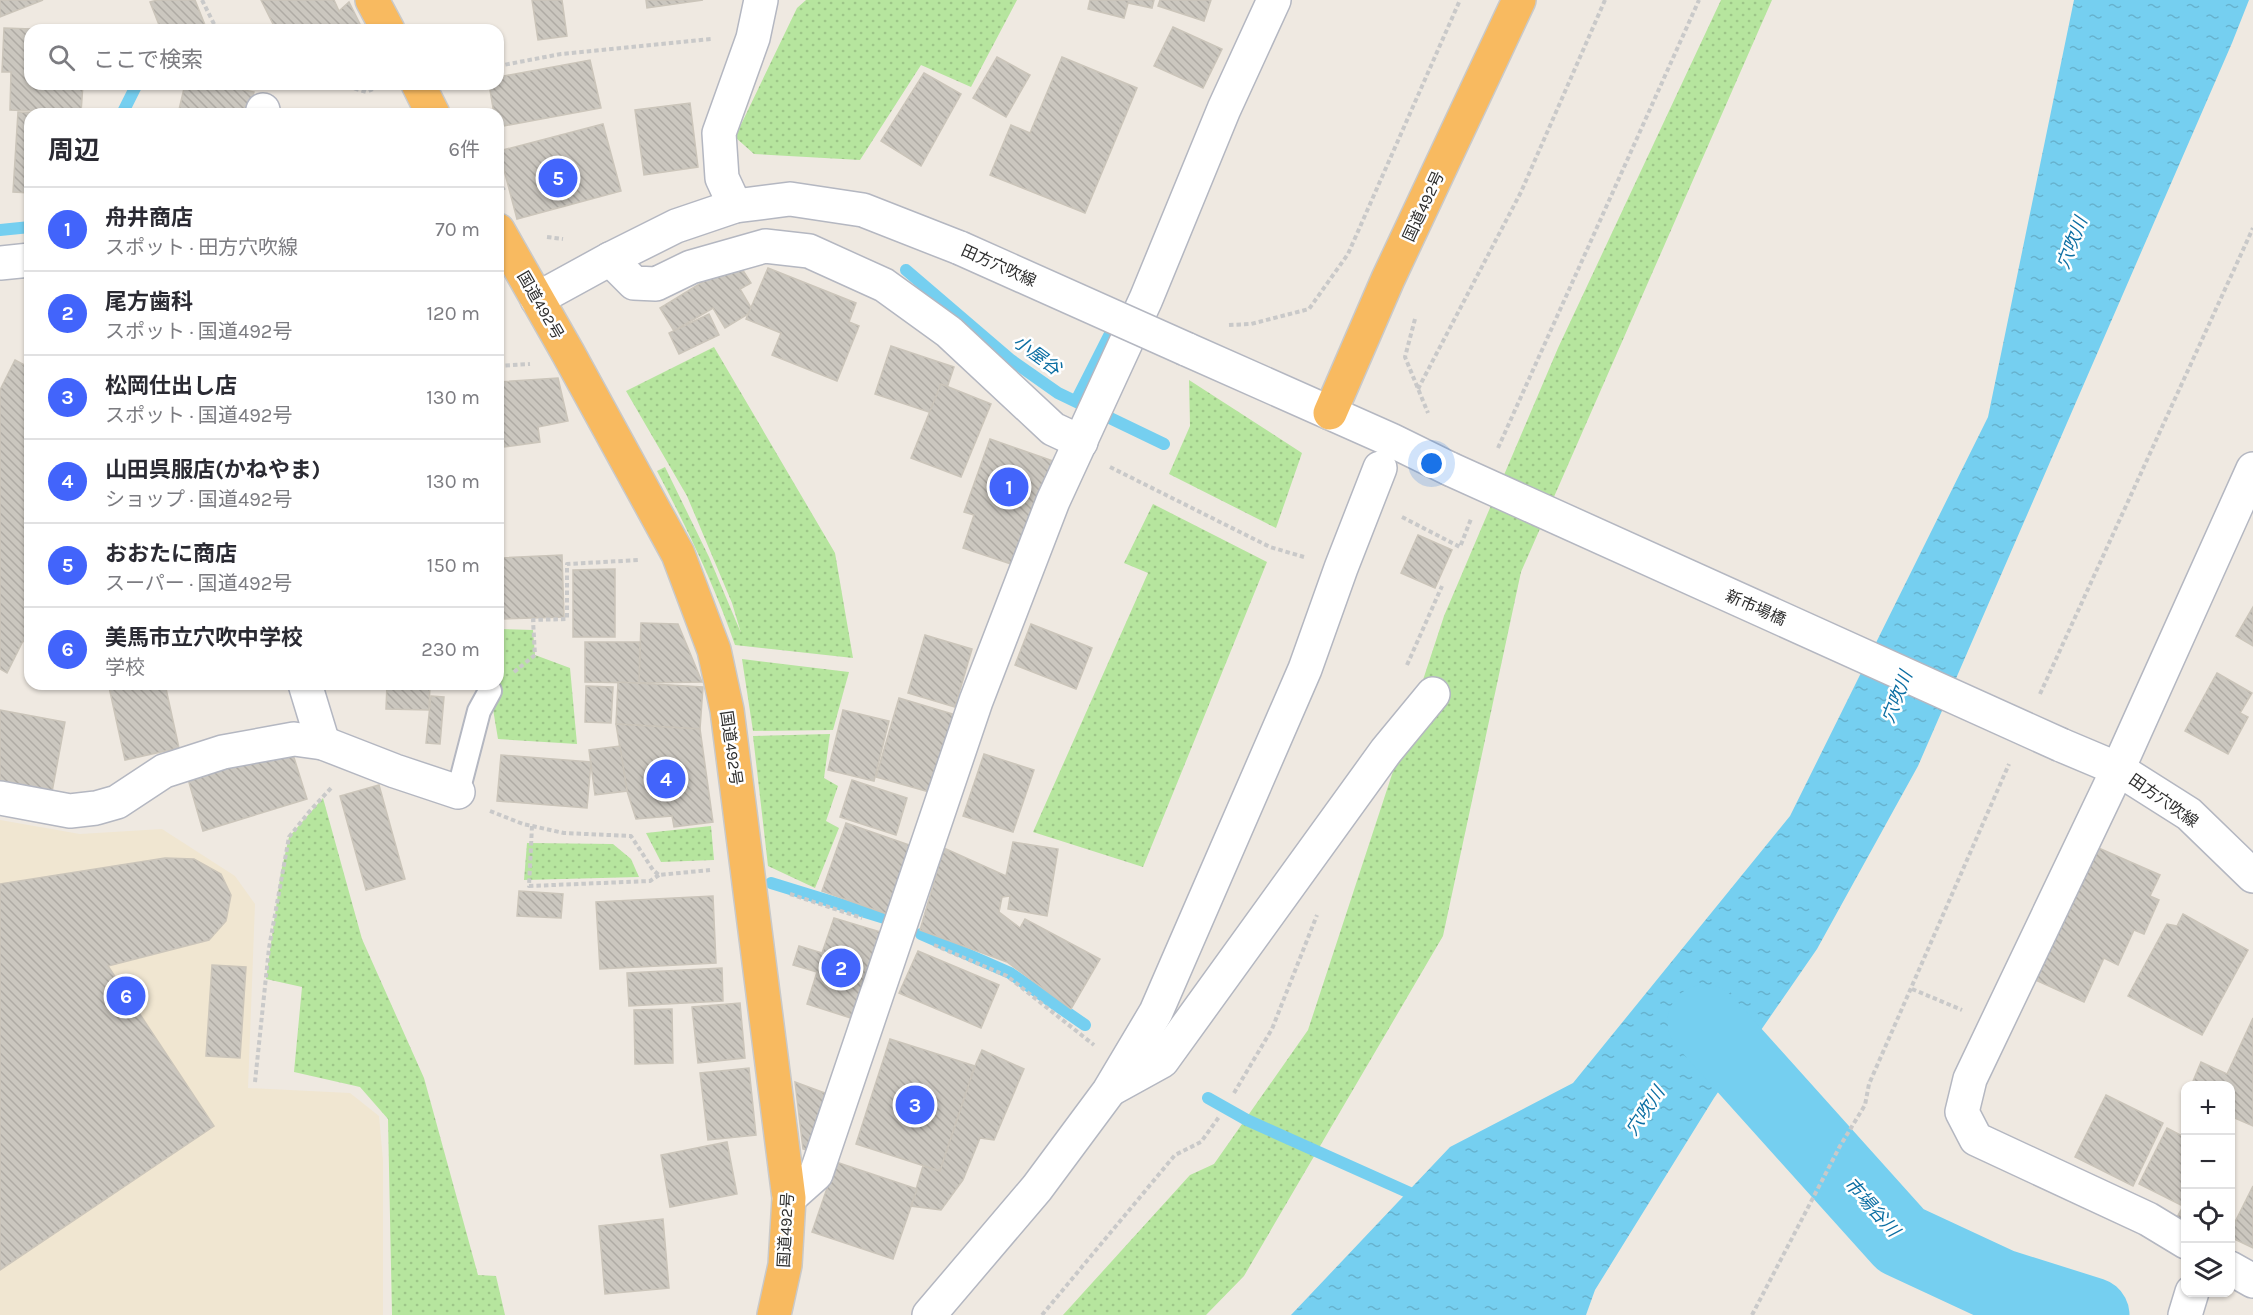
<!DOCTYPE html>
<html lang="ja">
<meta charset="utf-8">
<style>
body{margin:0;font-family:Karla,"Noto Sans JP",sans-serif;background:#f2f2f3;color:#2b2b33}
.controls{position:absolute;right:18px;bottom:18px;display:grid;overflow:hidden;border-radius:12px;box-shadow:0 2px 4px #0004}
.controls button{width:54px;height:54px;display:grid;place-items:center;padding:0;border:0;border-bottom:2px solid #e1e1e2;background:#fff;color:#2b2b33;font:30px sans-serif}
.you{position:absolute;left:1432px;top:464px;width:21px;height:21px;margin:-15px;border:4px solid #fff;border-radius:50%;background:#1a73e8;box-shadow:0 0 0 9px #1a73e833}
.badge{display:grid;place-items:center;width:39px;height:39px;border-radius:50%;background:#4264fb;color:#fff;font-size:20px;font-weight:700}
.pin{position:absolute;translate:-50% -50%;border:3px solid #fff;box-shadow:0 2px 6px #0006}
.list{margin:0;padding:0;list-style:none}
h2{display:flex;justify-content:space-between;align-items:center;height:78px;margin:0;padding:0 24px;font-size:26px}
h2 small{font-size:20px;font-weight:400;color:#7c7c81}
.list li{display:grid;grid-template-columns:39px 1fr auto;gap:18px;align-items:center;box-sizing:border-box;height:84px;padding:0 24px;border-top:2px solid #e1e1e2}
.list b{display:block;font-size:22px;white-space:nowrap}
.list p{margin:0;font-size:20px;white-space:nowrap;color:#7c7c81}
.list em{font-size:20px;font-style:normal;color:#7c7c81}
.icon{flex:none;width:33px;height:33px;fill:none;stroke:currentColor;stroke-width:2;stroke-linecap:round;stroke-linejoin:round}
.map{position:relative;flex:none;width:2253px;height:1315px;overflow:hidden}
.search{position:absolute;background:#fff;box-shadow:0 2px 4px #0004;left:24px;top:24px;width:480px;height:66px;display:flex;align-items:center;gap:15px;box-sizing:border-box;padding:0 21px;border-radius:18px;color:#7c7c81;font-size:22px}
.panel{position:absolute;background:#fff;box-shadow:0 2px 4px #0004;left:24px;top:108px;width:480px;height:582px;border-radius:18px}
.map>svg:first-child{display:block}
</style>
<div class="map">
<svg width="2253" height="1315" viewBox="0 0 2253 1315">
<defs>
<pattern id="grass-dots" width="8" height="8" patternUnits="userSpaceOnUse" patternTransform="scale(1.5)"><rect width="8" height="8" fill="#b6e59e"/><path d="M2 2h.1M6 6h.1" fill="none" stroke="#9dc588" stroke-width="1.8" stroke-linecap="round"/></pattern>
<pattern id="water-ripples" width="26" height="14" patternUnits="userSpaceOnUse" patternTransform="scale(1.5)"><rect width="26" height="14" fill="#75cff0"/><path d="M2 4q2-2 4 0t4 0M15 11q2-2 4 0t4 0" fill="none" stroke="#66b2ce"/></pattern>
<pattern id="building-back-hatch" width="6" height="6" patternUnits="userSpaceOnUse" patternTransform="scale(1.5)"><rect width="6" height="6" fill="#cbc7bf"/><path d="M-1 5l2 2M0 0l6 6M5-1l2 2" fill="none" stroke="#afaba4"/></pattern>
</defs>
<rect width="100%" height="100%" fill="#efe9e1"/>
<polygon fill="#f0e6d1" points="0,820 80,834 162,829 235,876 255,904 248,1088 350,1093 379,1116 383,1160 383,1315 0,1315"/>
<g fill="url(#grass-dots)">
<polygon points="806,0 1017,0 971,87 921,65 860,160 754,154 735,137 797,8"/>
<polygon points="1721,0 1772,0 1521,572 1443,936 1244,1276 1206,1315 1063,1315 1190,1175 1214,1164 1308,1030 1444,616 1558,348"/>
<path d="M 714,347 L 835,553 L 853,658 L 735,645 C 714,584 687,528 657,471 L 665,467 L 709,557 L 741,633 L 732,603 L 687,496 L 626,391 Z"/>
<polygon points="1189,380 1302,453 1276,528 1169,474 1190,426"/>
<polygon points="1153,504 1267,562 1143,867 1033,832 1148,573 1124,563"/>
<polygon points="498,629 533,630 535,655 570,668 577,744 498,739 490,691 476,684 498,684"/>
<polygon points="742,659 849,672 833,730 753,731"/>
<polygon points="830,734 824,778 838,786 826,821 839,828 815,888 768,866 753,736"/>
<polygon points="323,798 362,939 424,1078 478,1275 496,1276 505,1315 392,1315 388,1119 360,1087 294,1072 302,987 266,979 281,872 289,837"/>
<polygon points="711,826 714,860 661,862 646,833"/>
<polygon points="527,843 613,844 631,859 639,877 524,880"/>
</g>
<polygon fill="url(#water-ripples)" points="2074,0 2249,0 2232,43 1918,766 1817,949 1714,1098 1595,1290 1586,1315 1291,1315 1450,1147 1573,1083 1790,816 1988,417"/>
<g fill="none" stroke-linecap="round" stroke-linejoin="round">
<g stroke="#75cff0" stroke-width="12">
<polyline points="122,114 137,84"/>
<polyline points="0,230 30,227"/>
<polyline points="906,270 1011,360 1058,393 1164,444"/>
<polyline points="1076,401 1117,320"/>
<polyline points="771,883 891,920"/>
<polyline points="921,934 1010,973 1085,1025"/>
<polyline points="1208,1098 1247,1120 1421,1198"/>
</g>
<polyline stroke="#75cff0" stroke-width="75" points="1705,1022 1901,1240 2000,1286 2092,1315"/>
</g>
<g fill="url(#building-back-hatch)" stroke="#cbc5ba" stroke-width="1.5">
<polygon points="0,0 43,0 0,17"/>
<polygon points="157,0 195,0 207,30 161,30 150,2"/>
<polygon points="261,0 334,0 339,11 349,2 363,30 276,30"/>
<polygon points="532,0 562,0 567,36 538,40"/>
<polygon points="646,0 703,0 647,8"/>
<polygon points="1090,0 1154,0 1152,8 1128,3 1124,18 1088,9"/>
<polygon points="1160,0 1211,0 1204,21 1158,6"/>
<polygon points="1173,27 1222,49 1203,88 1154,66"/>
<polygon points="4,28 32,29 30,30 30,84 83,84 81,113 10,110 11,72 2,72"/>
<polygon points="997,57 1030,75 1006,117 973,98"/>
<polygon points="1062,57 1137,88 1085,213 990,175 1011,125 1030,133"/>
<polygon points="590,60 601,108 498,127 498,114 494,114 489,84 498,84 498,77"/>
<polygon points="924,73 961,94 921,166 881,141"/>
<polygon points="185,84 216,84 254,92 248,114 178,114"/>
<polygon points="690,103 698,167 644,175 635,110"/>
<polygon points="18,112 58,114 30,114 30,193 13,192"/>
<polygon points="603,124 621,191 517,219 499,151"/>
<polygon points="737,261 751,283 740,289 753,311 725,328 713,308 674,331 660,308"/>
<polygon points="768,268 856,303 849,322 859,326 837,381 772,355 781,333 746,319"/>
<polygon points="709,314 719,335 679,354 669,333"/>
<polygon points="891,346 954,367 938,415 875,394"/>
<polygon points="15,360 30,368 30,645 23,641 7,673 0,669 0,390"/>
<polygon points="558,378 568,421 538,427 540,442 504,447 498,382"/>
<polygon points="941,384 991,404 961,477 911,458"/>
<polygon points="990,439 1053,461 1017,566 963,548 974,515 964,512"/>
<polygon points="1418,535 1452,550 1435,588 1401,573"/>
<polygon points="562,555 564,617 498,619 498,558"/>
<polygon points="615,569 615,637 573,637 573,570"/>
<polygon points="2253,607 2253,646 2236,636"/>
<polygon points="641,623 678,624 702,682 639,683"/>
<polygon points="1031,624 1092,648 1076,689 1015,665"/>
<polygon points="925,635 972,649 955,707 908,693"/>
<polygon points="585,642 640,642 639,683 585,682"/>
<polygon points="2217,673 2252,693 2240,713 2248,717 2228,754 2185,731"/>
<polygon points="618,682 703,687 700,729 616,724"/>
<polygon points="121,684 165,684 179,748 125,760 109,687"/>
<polygon points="387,684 430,684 429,710 386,709"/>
<polygon points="586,686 613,687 611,723 585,722"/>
<polygon points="431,696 444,697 440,744 426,743"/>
<polygon points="899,698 956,715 933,793 876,777"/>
<polygon points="0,710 65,722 52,792 0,783"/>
<polygon points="843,710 889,721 874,781 828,770"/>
<polygon points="616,724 700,729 713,822 674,827 672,816 636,819 627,791"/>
<polygon points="620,746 627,791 595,795 589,750"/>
<polygon points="291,748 307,799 203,831 188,779"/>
<polygon points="984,754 1034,770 1013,832 963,816"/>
<polygon points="501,755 591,762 587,808 497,801"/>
<polygon points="852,780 907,798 896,835 840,817"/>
<polygon points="379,785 405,879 366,890 340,796"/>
<polygon points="846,823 912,846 887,914 822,891"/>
<polygon points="1013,842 1058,849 1047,916 1008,909 1010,896 1002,897 999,912 1020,928 1025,919 1100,959 1071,1009 1007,962 920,930 944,848 1006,876"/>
<polygon points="2094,846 2160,875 2150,896 2159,900 2144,934 2134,930 2118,965 2104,958 2084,1002 2033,979"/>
<polygon points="165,858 194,859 221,874 231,895 226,921 209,940 108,966 214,1126 0,1270 0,884"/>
<polygon points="519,891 563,894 561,918 517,916"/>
<polygon points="713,896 716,963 600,969 596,902"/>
<polygon points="2183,914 2248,950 2202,1035 2128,996 2167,924 2177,926"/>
<polygon points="834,918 887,934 860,1021 807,1004 817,972 793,965 799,946 822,953"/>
<polygon points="918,951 999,985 981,1028 899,993"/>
<polygon points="212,965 246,967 240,1058 206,1056"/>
<polygon points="722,968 723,1001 629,1006 627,973"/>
<polygon points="740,1003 745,1058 698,1063 692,1007"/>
<polygon points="672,1009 673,1063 635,1064 634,1010"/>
<polygon points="2253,1018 2253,1126 2230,1116 2230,1086 2191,1086 2201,1062 2227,1074"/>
<polygon points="890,1039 975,1066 940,1171 856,1144"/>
<polygon points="982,1050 1024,1069 994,1140 980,1138 963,1180 941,1210 911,1206 923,1166 940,1171 975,1066"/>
<polygon points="749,1068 756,1135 708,1140 700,1073"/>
<polygon points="795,1082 833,1096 816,1153 803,1149"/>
<polygon points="2106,1095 2163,1123 2133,1186 2075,1157"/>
<polygon points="2167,1128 2186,1138 2186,1226 2175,1221 2183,1206 2139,1184"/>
<polygon points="727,1142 737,1194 670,1207 661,1155"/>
<polygon points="836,1162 917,1189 893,1259 812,1232"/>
<polygon points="2253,1186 2253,1248 2230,1237 2230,1232"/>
<polygon points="663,1219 669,1288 605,1294 599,1226"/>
</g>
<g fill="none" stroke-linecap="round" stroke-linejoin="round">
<g stroke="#b4b7c1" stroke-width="26">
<polyline id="service" points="458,792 479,711 490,691"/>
</g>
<g stroke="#b4b7c1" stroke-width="36">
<g id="minor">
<polyline points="262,114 263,110"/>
<polyline points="735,206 722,178 719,133 753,38 761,0"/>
<polyline points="610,259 634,283 656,284 691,267 765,246 809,251 884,285 949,332 1053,429 1081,442"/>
<polyline points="0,263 30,260"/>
<polyline points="305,684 323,743"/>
<polyline points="0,798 70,811 96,808 117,802 164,771 223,752 294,739 323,743 395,771 458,792"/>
<polyline points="1113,1088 1162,1061 1386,751 1433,694"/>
<polyline points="789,1198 816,1174 976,701 1053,501 1146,299 1224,109 1274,0"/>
<polyline points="2186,1242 2148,1219 1976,1139 1962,1112 1970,1079 2118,769 2253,469"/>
<polyline points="2230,1268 2253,1281"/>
<polyline points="929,1315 1037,1188 1109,1091 1156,1012 1305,669 1341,568 1380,468"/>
<polyline points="2185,1315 2192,1292"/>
</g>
</g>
<g stroke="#b4b7c1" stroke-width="36">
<g id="secondary">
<polyline points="537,299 610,259 676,226 735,206 790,199 863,210 960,248"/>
<polyline points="1186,349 1391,440 1450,469"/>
<polyline points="2061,745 2118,769 2189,814 2253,876"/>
</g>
</g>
<g stroke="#c9c9c9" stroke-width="36">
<g id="trunk">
<polyline points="372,0 388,30"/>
<polyline points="418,84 433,114"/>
<polyline points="498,230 568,353 678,554 714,650 727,710 789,1198 785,1265 774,1315"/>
<polyline points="1330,413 1388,279 1519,0"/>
</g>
</g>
<g stroke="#c9c9c9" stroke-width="4" stroke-dasharray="4.5 3" stroke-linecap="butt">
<polyline points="202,0 217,30"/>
<polyline points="498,66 561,54 711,39"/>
<polyline points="340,84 366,92 382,85"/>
<polyline points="498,180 505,192"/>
<polyline points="547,237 563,239"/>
<polyline points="1415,319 1405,357 1428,413"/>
<polyline points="1229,325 1251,324 1309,309 1348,254 1460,0"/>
<polyline points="498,366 530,364"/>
<polyline points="1418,389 1521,192 1605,0"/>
<polyline points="1498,448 1699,0"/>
<polyline points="1110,467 1270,547 1304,557"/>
<polyline points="1402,517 1460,547 1471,519"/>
<polyline points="1407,665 1442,586"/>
<polyline points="514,672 535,655 533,620 567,619 567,564 639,560"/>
<polyline points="2040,694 2253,228"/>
<polyline points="490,811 523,824 564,833 631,836 653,870 659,875 710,870"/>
<polyline points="532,826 529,886 650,881 659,875"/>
<polyline points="790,894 862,918"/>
<polyline points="934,945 1007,976 1094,1045"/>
<polyline points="1912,989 1962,1010"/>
<polyline points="255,1082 269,948 289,837 309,812 331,788"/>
<polyline points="1234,1093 1272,1029 1317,915"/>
<polyline points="1042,1315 1175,1155 1201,1142 1219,1117"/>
<polyline points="1752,1315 1840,1146 1865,1105 1869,1084 2009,764"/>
</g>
<use href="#service" stroke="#fff" stroke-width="22"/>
<use href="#minor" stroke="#fff" stroke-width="33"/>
<use href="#secondary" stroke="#fff" stroke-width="33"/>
<use href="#trunk" stroke="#f8ba60" stroke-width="33"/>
<g stroke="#b4b7c1" stroke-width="36" stroke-linecap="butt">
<g id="secondary-bridge">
<polyline points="960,248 1186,349"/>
<polyline points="1450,469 2061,745"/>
</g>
</g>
<use href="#secondary-bridge" stroke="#fff" stroke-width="33"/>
</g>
<g text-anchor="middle" stroke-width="5" stroke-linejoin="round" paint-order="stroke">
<g font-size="16" fill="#2e2e2e" stroke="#fff">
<text transform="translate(1423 206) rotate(-65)" y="6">国道492号</text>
<text transform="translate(999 265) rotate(24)" y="6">田方穴吹線</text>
<text transform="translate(541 305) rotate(60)" y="6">国道492号</text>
<text transform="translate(1756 607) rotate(24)" y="6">新市場橋</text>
<text transform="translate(732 748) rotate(82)" y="6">国道492号</text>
<text transform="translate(2164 800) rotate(35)" y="6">田方穴吹線</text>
<text transform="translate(785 1230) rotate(-87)" y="6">国道492号</text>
</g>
<g font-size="18" font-style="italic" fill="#0d6fa3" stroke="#fff">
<text transform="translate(2072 243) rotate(-69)" y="6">穴吹川</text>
<text transform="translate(1037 355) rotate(36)" y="6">小屋谷</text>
<text transform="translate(1897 697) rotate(-69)" y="6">穴吹川</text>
<text transform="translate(1645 1111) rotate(-56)" y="6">穴吹川</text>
<text transform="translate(1872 1207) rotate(48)" y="6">市場谷川</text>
</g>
</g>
</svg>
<div class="controls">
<button>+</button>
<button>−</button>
<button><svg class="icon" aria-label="locate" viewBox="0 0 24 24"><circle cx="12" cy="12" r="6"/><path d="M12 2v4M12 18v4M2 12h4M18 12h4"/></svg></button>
<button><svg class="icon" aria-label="layers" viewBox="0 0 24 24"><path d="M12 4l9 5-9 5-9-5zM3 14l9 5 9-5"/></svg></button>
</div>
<div class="you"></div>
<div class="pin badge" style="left:1009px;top:487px">1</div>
<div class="pin badge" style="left:841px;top:968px">2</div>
<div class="pin badge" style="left:915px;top:1105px">3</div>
<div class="pin badge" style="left:666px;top:779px">4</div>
<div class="pin badge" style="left:558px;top:178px">5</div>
<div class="pin badge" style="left:126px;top:996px">6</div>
<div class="search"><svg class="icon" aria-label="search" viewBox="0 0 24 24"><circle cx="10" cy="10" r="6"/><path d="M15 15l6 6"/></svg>ここで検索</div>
<section class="panel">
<h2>周辺<small>6件</small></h2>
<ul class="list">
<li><span class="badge">1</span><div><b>舟井商店</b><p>スポット · 田方穴吹線</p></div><em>70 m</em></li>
<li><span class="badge">2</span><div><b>尾方歯科</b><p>スポット · 国道492号</p></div><em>120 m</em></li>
<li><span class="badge">3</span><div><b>松岡仕出し店</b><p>スポット · 国道492号</p></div><em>130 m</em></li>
<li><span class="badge">4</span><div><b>山田呉服店(かねやま)</b><p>ショップ · 国道492号</p></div><em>130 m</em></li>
<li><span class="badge">5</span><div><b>おおたに商店</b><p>スーパー · 国道492号</p></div><em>150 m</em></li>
<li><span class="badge">6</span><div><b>美馬市立穴吹中学校</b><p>学校</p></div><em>230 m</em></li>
</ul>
</section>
</div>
